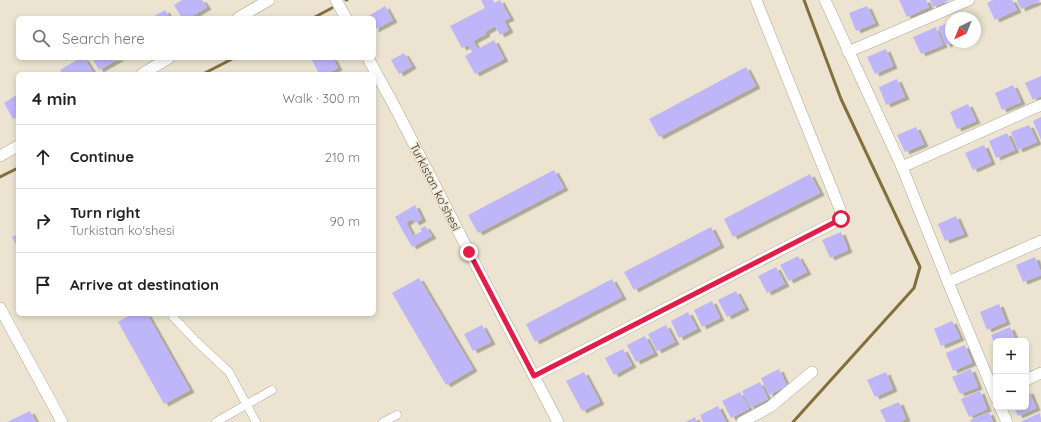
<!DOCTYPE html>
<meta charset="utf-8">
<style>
body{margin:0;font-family:Quicksand,sans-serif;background:#f2f2f2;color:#222}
.controls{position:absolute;right:12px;bottom:12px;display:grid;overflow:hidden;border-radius:6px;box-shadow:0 2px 6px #0003}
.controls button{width:36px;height:36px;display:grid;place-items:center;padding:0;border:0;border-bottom:1px solid #e0e0e0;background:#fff;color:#222;font:20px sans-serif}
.compass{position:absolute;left:945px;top:12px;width:36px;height:36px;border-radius:50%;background:#fff;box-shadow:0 2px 6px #0003;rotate:223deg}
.stop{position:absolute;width:12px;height:12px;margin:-9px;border:3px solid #e11d48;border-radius:50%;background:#fff}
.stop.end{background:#e11d48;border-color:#fff;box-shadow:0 1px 4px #0008}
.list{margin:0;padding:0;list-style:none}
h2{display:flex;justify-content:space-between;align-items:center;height:52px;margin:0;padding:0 16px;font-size:17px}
h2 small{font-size:13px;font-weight:400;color:#767676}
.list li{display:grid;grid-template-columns:26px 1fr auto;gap:12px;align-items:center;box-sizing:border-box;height:64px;padding:0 16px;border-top:1px solid #e0e0e0}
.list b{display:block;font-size:15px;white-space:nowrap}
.list p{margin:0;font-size:13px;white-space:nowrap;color:#767676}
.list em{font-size:13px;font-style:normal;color:#767676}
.icon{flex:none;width:22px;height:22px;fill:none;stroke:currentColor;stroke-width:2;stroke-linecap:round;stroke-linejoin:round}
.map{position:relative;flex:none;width:1041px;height:422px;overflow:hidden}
.search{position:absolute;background:#fff;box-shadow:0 2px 6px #0003;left:16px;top:16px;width:360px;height:44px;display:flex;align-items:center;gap:10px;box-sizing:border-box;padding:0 14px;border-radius:6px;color:#767676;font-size:15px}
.panel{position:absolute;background:#fff;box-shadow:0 2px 6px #0003;left:16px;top:72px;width:360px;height:244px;border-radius:6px}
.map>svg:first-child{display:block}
</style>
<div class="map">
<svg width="1041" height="422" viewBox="0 0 1041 422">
<defs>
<filter id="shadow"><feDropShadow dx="4.5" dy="2.5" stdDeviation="0" flood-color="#0004"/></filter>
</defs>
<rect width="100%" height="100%" fill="#ece4d0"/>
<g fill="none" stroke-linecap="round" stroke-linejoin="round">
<g stroke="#836f3c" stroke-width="3">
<polyline points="346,0 347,0"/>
<polyline points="313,18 332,8"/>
<polyline points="203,74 234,58"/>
<polyline points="0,177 18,168"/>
<polyline points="793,422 914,288 920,267 841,99 804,0"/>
</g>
</g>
<g fill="#beb6f9" filter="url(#shadow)">
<polygon points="182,0 202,0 207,7 189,18 182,18 174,5"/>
<polygon points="481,0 493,0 494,3 500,0 510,18 504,21 509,30 500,35 495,26 485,32 486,34 473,41 478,49 494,40 504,59 475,74 465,56 472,52 468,45 462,48 450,26 485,8"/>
<polygon points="899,0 926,0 929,7 907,17"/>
<polygon points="930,0 950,0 933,7"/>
<polygon points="993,0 1012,0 1017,10 995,20 987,3"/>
<polygon points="1017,0 1039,0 1040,1 1021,9"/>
<polygon points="385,6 393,20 374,30 374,18 367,18 367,17"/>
<polygon points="867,6 875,23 856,31 849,13"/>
<polygon points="165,10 170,18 151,18"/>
<polygon points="951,22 951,42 946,45 938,27"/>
<polygon points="936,27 943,45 921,54 913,37"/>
<polygon points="886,49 893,66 875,74 867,57"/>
<polygon points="404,53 412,66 399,74 391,60"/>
<polygon points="80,58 84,58 93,72 90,74 62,74 60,70"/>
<polygon points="92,58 120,58 99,70"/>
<polygon points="316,58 333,58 338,68 326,74 319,74 312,60"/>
<polygon points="746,67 756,86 659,137 649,119"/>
<polygon points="1041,76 1041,96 1033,100 1025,83"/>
<polygon points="897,79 905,97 886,105 879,87"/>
<polygon points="1013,85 1021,102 1002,110 995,93"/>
<polygon points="18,94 18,116 13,119 4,103"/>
<polygon points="968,104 976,121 957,129 950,112"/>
<polygon points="1041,117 1041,140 1033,121"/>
<polygon points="1029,125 1037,142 1018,150 1011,132"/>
<polygon points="916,127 924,144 905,152 897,135"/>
<polygon points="1007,133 1015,150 996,158 989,141"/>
<polygon points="984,145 991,162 973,170 965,153"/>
<polygon points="554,170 564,188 478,233 468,215"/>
<polygon points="810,174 820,193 733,237 724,219"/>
<polygon points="415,205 422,219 415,223 412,219 406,223 413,236 422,231 420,229 425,226 432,236 412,247 395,217"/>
<polygon points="956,216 964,234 945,241 938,224"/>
<polygon points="711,227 720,245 634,290 624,272"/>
<polygon points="841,232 848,250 830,258 822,240"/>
<polygon points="18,234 18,248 12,237"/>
<polygon points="798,256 807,272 789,281 780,265"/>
<polygon points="1035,257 1041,272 1041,275 1023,282 1016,265"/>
<polygon points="776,267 785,284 767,293 758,276"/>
<polygon points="419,278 473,369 446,385 392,293"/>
<polygon points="612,279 622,297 535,342 526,324"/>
<polygon points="736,291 745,308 727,317 718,300"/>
<polygon points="712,301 720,318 702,327 694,310"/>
<polygon points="999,304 1006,322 987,330 980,312"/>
<polygon points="688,312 697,329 679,338 671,321"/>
<polygon points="132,314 147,314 190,390 164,404 118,322"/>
<polygon points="952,321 960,338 941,346 934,329"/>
<polygon points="482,325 491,342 473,351 464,334"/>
<polygon points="666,325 675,342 657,351 648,334"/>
<polygon points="1010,327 1016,341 996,341 996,346 991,335"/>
<polygon points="645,336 654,353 636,362 627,345"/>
<polygon points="965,345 972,363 953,371 946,353"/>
<polygon points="623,349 632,365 614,375 605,358"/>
<polygon points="779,369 787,386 769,395 761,378"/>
<polygon points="971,369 978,387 960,394 952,377"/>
<polygon points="584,372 600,402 582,411 566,381"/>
<polygon points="886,372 893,389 875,397 867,380"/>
<polygon points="760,382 768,399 750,408 742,391"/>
<polygon points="980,391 987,409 969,417 961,399"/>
<polygon points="1029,391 1036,408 1018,416 1014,407 1026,407 1026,392"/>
<polygon points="740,392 749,409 731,418 722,401"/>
<polygon points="899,402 906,419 899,422 886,422 880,410"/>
<polygon points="718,406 726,422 703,422 700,415"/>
<polygon points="30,411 36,422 7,422"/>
<polygon points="989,412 993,422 971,422 970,420"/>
<polygon points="1040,413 1041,422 1022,422 1022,421"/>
<polygon points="695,417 697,422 685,422"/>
</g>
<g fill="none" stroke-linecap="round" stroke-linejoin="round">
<g stroke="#aea693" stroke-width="9">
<g id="pedestrian">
<polyline points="173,317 197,342 229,372 256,422"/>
<polyline points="216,422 272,390"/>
<polyline points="383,422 397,415"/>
</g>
</g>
<g stroke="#aea693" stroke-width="12">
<g id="minor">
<polyline points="336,0 346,18"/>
<polyline points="825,0 902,167 948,282 996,398"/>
<polyline points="238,18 269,0"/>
<polyline points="848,52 969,0"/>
<polyline points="368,58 397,111 469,252 558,422"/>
<polyline points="142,74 169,58"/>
<polyline points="0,156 18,146"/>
<polyline points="902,167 1041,105"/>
<polyline points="948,282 1041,241"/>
<polyline points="0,308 62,422"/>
<polyline points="534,376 841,219 840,209 756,0"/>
<polyline points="1026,380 1041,373"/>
<polyline points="1000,407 1007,422"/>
<polyline points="742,422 770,407 812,372"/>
</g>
</g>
<use href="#pedestrian" stroke="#fff" stroke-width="8"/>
<use href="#minor" stroke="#fff" stroke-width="11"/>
</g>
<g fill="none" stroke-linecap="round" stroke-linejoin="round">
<polyline stroke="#e11d48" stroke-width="5" points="469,252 534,376 841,219"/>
</g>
<g text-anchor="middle" stroke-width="3" stroke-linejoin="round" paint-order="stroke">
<g font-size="12" fill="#3a362f" stroke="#ece4d0">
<text transform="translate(435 187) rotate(63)" y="4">Turkistan ko'shesi</text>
</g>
</g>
</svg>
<div class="controls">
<button>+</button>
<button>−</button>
</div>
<svg class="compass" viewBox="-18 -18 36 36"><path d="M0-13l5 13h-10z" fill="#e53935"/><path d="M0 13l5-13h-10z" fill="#767676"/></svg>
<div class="stop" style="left:841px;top:219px"></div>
<div class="stop end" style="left:469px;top:252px"></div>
<div class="search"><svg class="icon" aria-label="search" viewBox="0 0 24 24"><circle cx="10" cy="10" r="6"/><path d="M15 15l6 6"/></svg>Search here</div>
<section class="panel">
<h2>4 min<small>Walk · 300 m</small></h2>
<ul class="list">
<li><svg class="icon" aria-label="ahead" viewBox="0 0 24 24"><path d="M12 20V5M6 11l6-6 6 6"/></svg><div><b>Continue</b></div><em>210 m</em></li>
<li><svg class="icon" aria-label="right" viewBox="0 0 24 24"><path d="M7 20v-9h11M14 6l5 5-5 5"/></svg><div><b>Turn right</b><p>Turkistan ko'shesi</p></div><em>90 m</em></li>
<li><svg class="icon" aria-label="arrive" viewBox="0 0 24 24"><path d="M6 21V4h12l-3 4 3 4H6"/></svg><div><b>Arrive at destination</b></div></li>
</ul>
</section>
</div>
